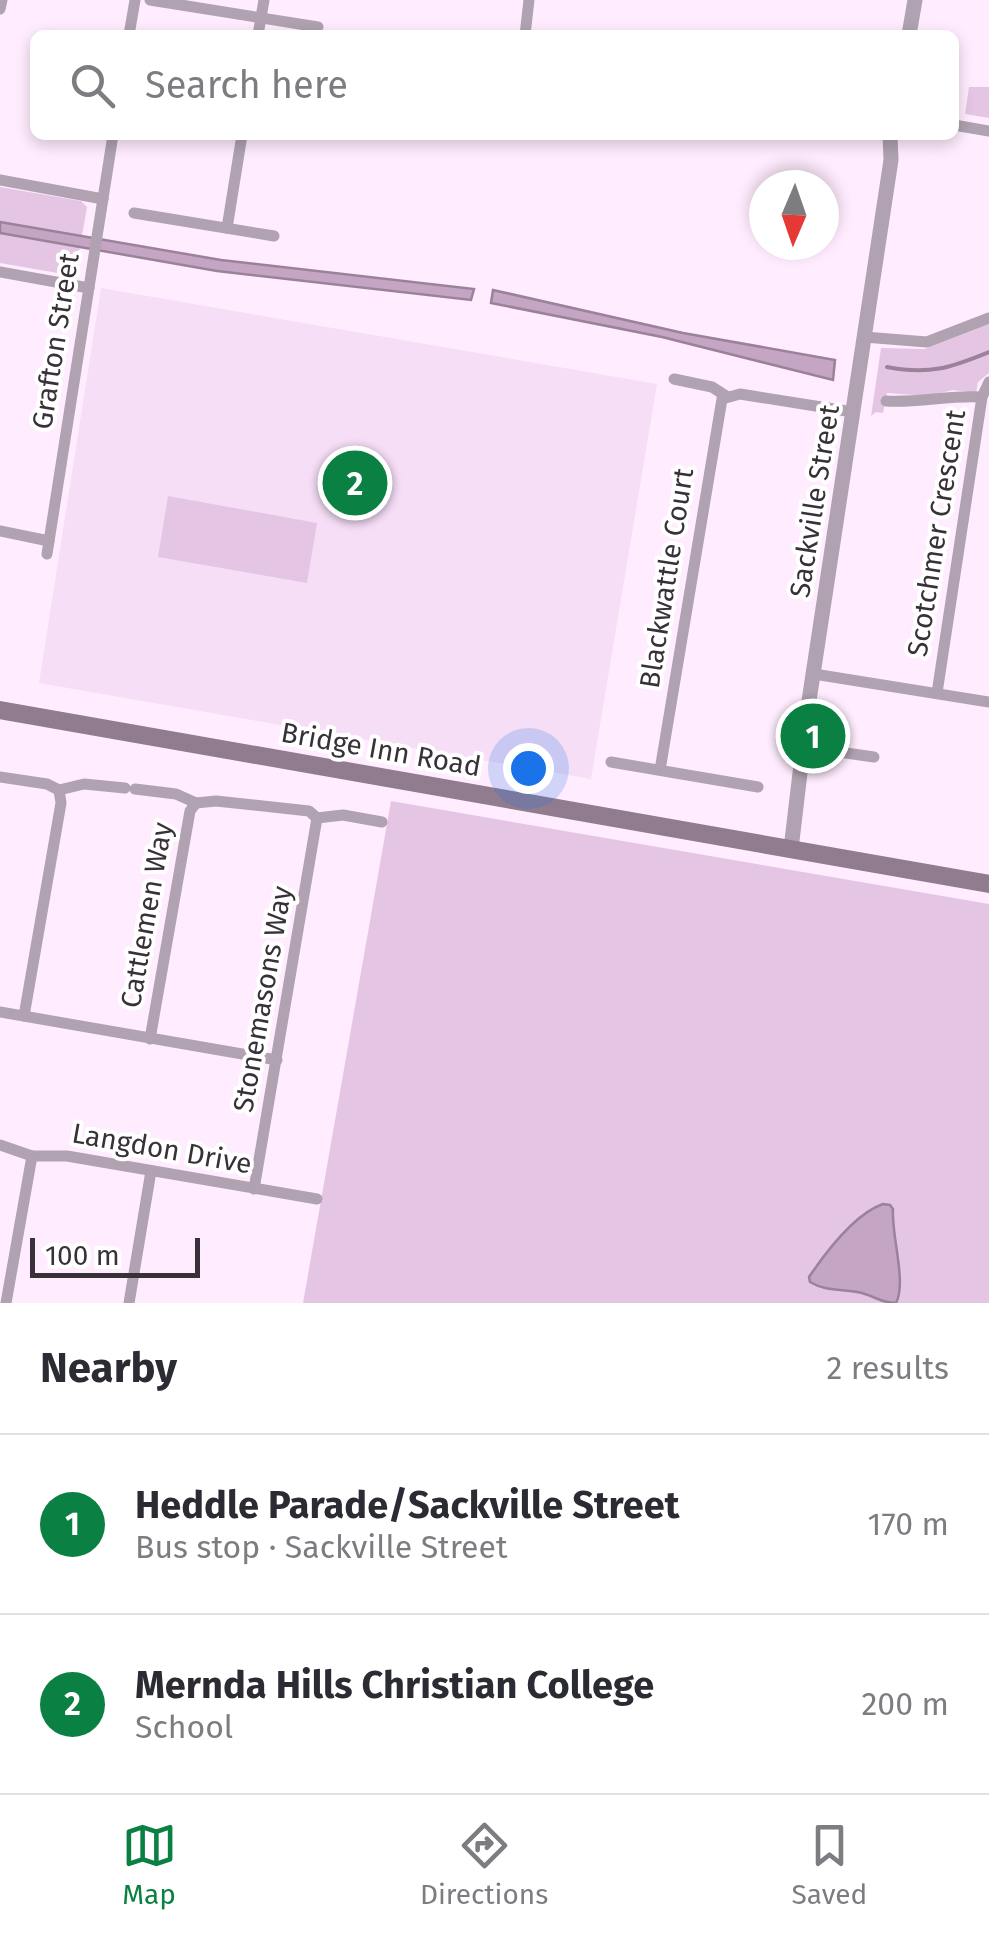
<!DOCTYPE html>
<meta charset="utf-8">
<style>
body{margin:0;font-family:"Fira Sans",sans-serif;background:#f2f2f3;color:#2b2b33}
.compass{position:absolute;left:749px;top:170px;width:90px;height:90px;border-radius:50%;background:#fff;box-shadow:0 5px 15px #0003;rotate:182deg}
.scale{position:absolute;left:30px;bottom:25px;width:170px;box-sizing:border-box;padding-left:10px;border:5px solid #393138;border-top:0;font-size:28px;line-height:35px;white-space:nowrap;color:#393138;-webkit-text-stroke:8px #fff;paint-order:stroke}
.you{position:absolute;left:528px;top:768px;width:35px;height:35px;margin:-25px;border:8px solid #fff;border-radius:50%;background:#1a73e8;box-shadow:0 0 0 15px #1a73e833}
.badge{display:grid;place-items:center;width:65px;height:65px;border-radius:50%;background:#0b8043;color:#fff;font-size:32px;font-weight:700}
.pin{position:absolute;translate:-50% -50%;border:5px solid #fff;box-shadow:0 2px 10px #0006}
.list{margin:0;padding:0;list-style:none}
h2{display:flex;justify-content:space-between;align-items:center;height:130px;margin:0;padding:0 40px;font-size:42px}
h2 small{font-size:32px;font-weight:400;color:#7c7c81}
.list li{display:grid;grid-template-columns:65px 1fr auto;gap:30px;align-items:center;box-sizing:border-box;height:180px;padding:0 40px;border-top:2px solid #e1e1e2}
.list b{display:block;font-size:38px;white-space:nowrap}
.list p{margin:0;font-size:32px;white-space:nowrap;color:#7c7c81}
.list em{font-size:32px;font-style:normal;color:#7c7c81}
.icon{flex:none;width:55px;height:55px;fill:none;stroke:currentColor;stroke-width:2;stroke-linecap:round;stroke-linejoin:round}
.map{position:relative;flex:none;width:989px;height:1303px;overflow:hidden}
.search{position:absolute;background:#fff;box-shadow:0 5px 15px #0003;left:30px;right:30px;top:30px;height:110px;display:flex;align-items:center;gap:25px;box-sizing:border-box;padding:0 35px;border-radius:15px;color:#7c7c81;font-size:38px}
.sheet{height:490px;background:#fff}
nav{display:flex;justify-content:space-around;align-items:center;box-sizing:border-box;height:140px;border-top:2px solid #e1e1e2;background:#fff;font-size:28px;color:#7c7c81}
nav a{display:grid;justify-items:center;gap:5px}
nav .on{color:#0b8043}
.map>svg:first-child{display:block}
</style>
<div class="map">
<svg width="989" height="1303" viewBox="0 0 989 1303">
<rect width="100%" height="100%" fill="#ffecfe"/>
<polygon fill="#f6def6" points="101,288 657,384 591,779 39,683"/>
<g fill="#e4c6e4">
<polygon points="969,87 989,87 989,118 965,114"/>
<polygon points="0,187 81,201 87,207 75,276 0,263"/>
<polygon points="989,324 989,373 978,382 976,393 953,390 927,396 887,393 883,413 876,412 871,416 881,348 925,349"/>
<polygon points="168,496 317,523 307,583 158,557"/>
<polygon points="391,801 989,904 989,1303 303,1303"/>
</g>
<g fill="#c5a5c4" stroke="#9b829a" stroke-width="2.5">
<polygon points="0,222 221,260 474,289 471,300 217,271 0,233"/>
<polygon points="493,290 683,333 835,360 833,380 662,337 491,303"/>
<path d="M 883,1204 L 890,1205 L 893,1209 C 891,1235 907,1282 896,1303 C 882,1303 878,1298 865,1294 C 847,1288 828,1293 810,1282 L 809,1277 C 826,1252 854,1214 883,1204 Z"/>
</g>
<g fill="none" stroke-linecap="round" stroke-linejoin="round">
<path stroke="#9b829a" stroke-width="4" d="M 887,367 C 929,375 950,368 989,352"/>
<g stroke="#b0a2b0" stroke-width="11">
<polyline points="150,0 318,27"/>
<polyline points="0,9 2,0"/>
<polyline points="129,35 135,0"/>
<polyline points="258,35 264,0"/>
<polyline points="525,35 529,0"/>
<polyline points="954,125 989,131"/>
<polyline points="0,180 103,199"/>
<polyline points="134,213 274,236"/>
<polyline points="227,228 242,135"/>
<polyline points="0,272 89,288"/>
<polyline points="864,337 927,342 989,318"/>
<polyline points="674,379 712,387 726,396"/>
<path d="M 886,401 C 919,403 949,395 982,397"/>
<polyline points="0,531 49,541"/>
<polyline points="47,554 113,135"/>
<polyline points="814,674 989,702"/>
<polyline points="937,693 982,397 989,382"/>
<polyline points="804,747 874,757"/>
<polyline points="611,762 758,787"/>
<polyline points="660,770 722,399 740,394 853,412"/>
<polyline points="0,777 47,784 59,790 84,784 125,788"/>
<polyline points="135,789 176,794 196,803 216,801 309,811 317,818 343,815 382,822"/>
<polyline points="0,1012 277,1060"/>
<polyline points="24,1016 61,803 59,790"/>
<polyline points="150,1039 190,811 196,803"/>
<polyline points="0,1145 32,1156 67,1156 317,1199"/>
<polyline points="254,1189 317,818"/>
<polyline points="6,1303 32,1156"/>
<polyline points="129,1303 151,1171"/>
</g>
<g stroke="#b0a2b0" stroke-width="15">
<polyline points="909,35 915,0"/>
<polyline points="791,849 807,714 891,160 890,135"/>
</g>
<polyline stroke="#907b8f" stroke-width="18" points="0,710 989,884"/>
</g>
<g text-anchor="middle" stroke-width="8" stroke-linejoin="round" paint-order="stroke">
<g font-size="28" fill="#393138" stroke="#fff">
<text transform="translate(55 341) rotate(-81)" y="10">Grafton Street</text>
<text transform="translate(814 501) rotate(-81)" y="10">Sackville Street</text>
<text transform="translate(936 533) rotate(-81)" y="10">Scotchmer Crescent</text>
<text transform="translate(666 578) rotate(-81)" y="10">Blackwattle Court</text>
<text transform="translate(381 749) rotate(10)" y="10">Bridge Inn Road</text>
<text transform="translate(146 915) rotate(-80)" y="10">Cattlemen Way</text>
<text transform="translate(262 999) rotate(-80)" y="10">Stonemasons Way</text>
<text transform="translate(162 1148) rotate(10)" y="10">Langdon Drive</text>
</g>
</g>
</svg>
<svg class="compass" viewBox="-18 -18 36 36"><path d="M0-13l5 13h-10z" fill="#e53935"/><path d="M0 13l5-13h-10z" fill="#7c7c81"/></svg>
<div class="scale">100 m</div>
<div class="you"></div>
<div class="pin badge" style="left:813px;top:736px">1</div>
<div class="pin badge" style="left:355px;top:483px">2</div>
<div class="search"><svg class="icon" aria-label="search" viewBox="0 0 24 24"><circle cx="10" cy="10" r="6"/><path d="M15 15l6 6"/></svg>Search here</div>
</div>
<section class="sheet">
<h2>Nearby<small>2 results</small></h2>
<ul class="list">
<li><span class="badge">1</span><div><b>Heddle Parade/Sackville Street</b><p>Bus stop · Sackville Street</p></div><em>170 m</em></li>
<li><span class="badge">2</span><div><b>Mernda Hills Christian College</b><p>School</p></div><em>200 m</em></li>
</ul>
</section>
<nav>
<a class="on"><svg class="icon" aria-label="map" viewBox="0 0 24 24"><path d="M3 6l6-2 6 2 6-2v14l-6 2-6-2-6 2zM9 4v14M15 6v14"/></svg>Map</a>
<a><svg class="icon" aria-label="directions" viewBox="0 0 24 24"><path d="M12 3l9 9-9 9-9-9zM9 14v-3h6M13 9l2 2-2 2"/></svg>Directions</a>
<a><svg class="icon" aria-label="saved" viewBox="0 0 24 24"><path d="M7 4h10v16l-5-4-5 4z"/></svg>Saved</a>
</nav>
